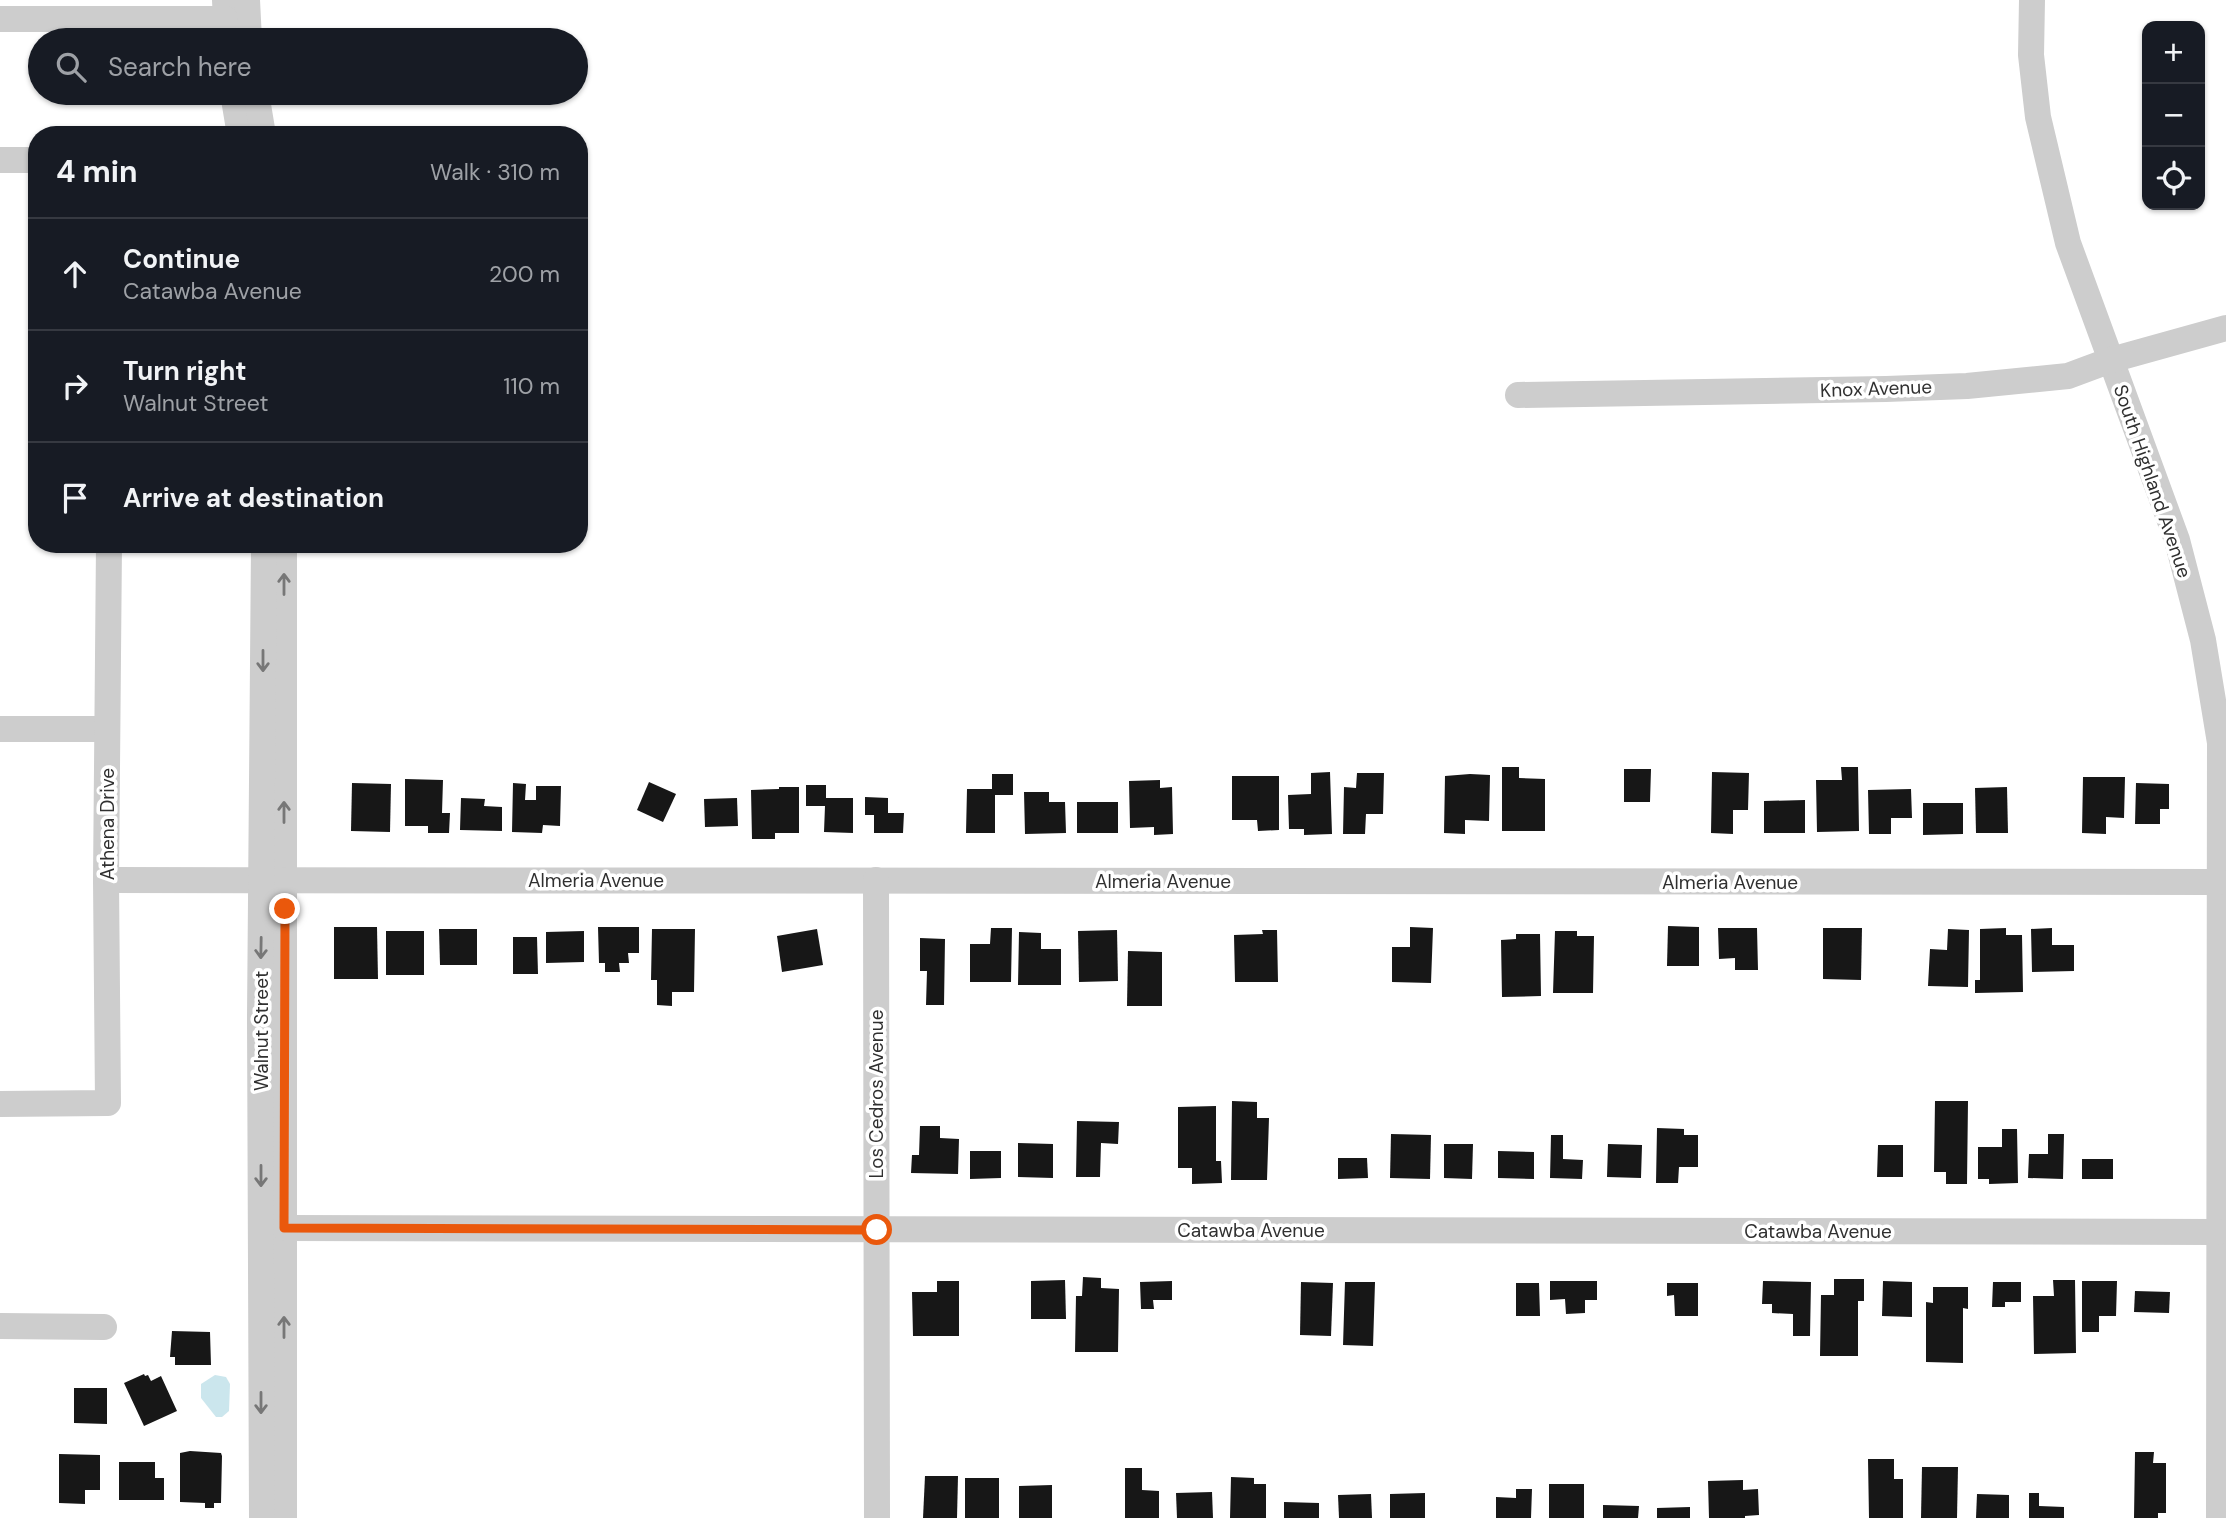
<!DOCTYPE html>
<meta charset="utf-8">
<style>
body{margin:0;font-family:"DM Sans",sans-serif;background:#242831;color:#f1f3f6}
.controls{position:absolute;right:21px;top:21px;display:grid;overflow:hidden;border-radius:14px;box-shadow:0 2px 5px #0004}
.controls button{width:63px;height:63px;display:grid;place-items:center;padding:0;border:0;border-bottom:2px solid #363941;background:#171b24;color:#f1f3f6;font:35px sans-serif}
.stop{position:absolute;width:21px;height:21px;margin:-16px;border:5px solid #ea580c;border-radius:50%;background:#fff}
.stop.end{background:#ea580c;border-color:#fff;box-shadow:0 2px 7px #0008}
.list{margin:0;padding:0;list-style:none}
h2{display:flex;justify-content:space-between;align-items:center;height:91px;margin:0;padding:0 28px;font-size:30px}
h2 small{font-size:23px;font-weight:400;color:#9ea1a6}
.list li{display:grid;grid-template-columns:46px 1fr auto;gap:21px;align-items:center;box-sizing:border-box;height:112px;padding:0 28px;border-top:2px solid #363941}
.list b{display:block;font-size:26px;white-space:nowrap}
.list p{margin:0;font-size:23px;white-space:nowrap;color:#9ea1a6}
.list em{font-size:23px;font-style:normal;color:#9ea1a6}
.icon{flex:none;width:38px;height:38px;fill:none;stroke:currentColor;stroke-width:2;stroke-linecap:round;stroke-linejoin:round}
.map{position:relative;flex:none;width:2226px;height:1518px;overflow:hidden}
.search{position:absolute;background:#171b24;box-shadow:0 2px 5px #0004;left:28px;top:28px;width:560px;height:77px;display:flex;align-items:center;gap:18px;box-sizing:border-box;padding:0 24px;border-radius:38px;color:#9ea1a6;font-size:26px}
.panel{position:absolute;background:#171b24;box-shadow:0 2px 5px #0004;left:28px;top:126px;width:560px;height:427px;border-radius:28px}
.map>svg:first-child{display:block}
</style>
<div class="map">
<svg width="2226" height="1518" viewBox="0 0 2226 1518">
<rect width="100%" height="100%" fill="#fff"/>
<polygon fill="#cbe6ed" points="215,1375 226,1377 230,1384 229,1411 222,1417 216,1417 201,1398 201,1384"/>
<g fill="#171717">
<polygon points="1502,767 1519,767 1519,778 1545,779 1545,831 1502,831"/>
<polygon points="1841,767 1858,767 1859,831 1817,832 1816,780 1842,780"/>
<polygon points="1624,769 1651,769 1650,802 1624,802"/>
<polygon points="1330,772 1332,834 1304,835 1304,829 1289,829 1288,795 1311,794 1311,773"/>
<polygon points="1712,772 1749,773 1748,810 1733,810 1733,834 1711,833"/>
<polygon points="1357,773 1384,773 1383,814 1366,814 1365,834 1343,834 1344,787 1356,788"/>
<polygon points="992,774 1013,774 1013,795 995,795 995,833 966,833 967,789 992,789"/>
<polygon points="1470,774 1490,775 1489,821 1465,820 1465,834 1444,833 1445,776"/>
<polygon points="1232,776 1279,776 1279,830 1258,831 1257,820 1232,820"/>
<polygon points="2083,777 2125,777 2124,818 2106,817 2106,834 2082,833"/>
<polygon points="405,779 443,780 442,813 450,813 449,833 428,833 428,826 405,826"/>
<polygon points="1160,780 1160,788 1172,787 1173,834 1154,835 1154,827 1130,828 1129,781"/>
<polygon points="649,782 676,794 663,822 637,810"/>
<polygon points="352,783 391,784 390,832 351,831"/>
<polygon points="513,783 526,784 525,800 536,800 536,786 561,786 560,826 543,825 542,833 512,832"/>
<polygon points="2136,783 2169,784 2169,809 2160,809 2160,824 2135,824"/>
<polygon points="806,785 826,785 826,798 853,798 853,833 824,832 825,806 806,806"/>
<polygon points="779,787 799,787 799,833 775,833 775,839 752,839 751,790 779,789"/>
<polygon points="2007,787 2008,833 1976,833 1975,788"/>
<polygon points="1911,789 1912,818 1891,818 1891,834 1869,834 1868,790"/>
<polygon points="1024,792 1049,792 1049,802 1065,802 1066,833 1025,834"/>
<polygon points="865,797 888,798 888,813 904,813 903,833 874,833 874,815 865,815"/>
<polygon points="461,798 485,799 484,806 502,807 502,831 460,830"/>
<polygon points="737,798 738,826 705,827 704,799"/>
<polygon points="1805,800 1805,833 1764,833 1764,801"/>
<rect x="1077" y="802" width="41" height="31"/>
<polygon points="1923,803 1963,803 1963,834 1923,835"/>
<polygon points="1668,926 1699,927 1699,966 1667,966"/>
<polygon points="334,927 377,927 378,979 334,979"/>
<polygon points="598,927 639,927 639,953 628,953 629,963 619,963 620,972 605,972 605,963 599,963"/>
<polygon points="1410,927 1433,928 1431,983 1392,982 1392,947 1410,947"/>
<polygon points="991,928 1012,928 1011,982 970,982 970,944 990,944"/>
<polygon points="1718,928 1757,928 1758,970 1735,970 1735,958 1719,959"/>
<polygon points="1823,928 1862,928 1861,980 1823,979"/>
<polygon points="2006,928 2006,935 2022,935 2023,992 1975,993 1975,980 1980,980 1980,929"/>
<polygon points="2052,928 2052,945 2074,945 2074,971 2032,972 2031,929"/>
<polygon points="439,929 477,929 477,965 440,965"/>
<polygon points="652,929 695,929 694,992 672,992 672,1006 657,1005 657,980 651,980"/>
<polygon points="817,929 823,965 782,972 777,936"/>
<polygon points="1948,929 1969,930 1968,987 1928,986 1930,949 1947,950"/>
<polygon points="1117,930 1118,981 1079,982 1078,931"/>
<polygon points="1262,930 1277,930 1278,982 1235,982 1234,935 1263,934"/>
<rect x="386" y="931" width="38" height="44"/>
<polygon points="584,931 584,962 546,963 546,932"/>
<polygon points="1555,931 1577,931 1577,936 1594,936 1593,993 1553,993"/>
<polygon points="1019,932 1041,933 1041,949 1061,949 1061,985 1018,985"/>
<polygon points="1516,934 1540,934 1541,996 1502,997 1501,940 1516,939"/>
<polygon points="513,937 537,937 538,974 513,974"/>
<polygon points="920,938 945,939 944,1005 926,1005 927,971 920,971"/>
<polygon points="1128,951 1162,952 1162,1006 1127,1006"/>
<polygon points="1232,1101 1257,1102 1257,1118 1269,1118 1267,1180 1231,1180"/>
<polygon points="1935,1101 1968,1101 1967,1184 1946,1184 1946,1172 1934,1172"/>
<polygon points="1216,1106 1216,1161 1221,1161 1222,1183 1192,1184 1192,1168 1178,1168 1178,1107"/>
<polygon points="1077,1121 1119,1122 1118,1144 1101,1143 1100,1177 1076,1177"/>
<polygon points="920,1126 940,1126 940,1138 959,1139 958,1174 911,1173 912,1155 919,1155"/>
<polygon points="1657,1128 1684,1129 1684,1135 1698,1135 1698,1167 1679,1167 1678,1183 1656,1183"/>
<polygon points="2002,1129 2017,1129 2018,1183 1989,1184 1989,1179 1978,1179 1978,1147 2002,1147"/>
<polygon points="1391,1134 1431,1135 1430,1179 1390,1178"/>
<polygon points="2048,1134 2064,1134 2063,1179 2028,1178 2029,1154 2048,1154"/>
<polygon points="1551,1135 1563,1135 1563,1159 1583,1160 1582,1179 1550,1178"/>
<polygon points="1018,1143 1053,1144 1053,1178 1018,1177"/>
<polygon points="1444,1144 1473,1144 1472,1179 1444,1178"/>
<polygon points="1608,1144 1642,1145 1641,1178 1607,1177"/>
<polygon points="1878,1145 1903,1145 1903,1177 1877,1177"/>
<polygon points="970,1151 1001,1151 1001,1178 970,1179"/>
<polygon points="1498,1151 1534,1152 1534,1179 1498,1178"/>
<polygon points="1338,1158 1367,1158 1368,1178 1338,1179"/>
<rect x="2082" y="1159" width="31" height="20"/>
<polygon points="1083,1277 1101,1278 1101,1288 1119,1289 1118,1352 1075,1352 1076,1296 1082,1296"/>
<polygon points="1834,1279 1864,1279 1864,1301 1858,1301 1858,1356 1820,1356 1821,1295 1834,1295"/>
<polygon points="1065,1280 1066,1319 1031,1319 1031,1281"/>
<polygon points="2053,1280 2075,1280 2076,1353 2034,1354 2033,1296 2054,1296"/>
<polygon points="937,1281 959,1281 959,1336 913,1336 912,1292 937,1292"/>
<polygon points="1172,1281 1172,1300 1153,1300 1154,1309 1141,1309 1140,1282"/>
<polygon points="1550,1281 1597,1281 1597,1300 1585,1300 1585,1313 1566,1314 1565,1299 1550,1300"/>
<polygon points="1763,1281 1811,1282 1810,1336 1793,1336 1793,1314 1772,1313 1772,1304 1762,1304"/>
<polygon points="1883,1281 1912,1282 1912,1317 1882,1316"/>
<polygon points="2082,1281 2117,1281 2116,1316 2099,1316 2099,1332 2082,1332"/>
<polygon points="1301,1282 1333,1283 1331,1336 1300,1335"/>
<polygon points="1345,1282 1375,1282 1373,1346 1343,1345"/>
<polygon points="1993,1282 2021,1282 2021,1302 2005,1302 2005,1307 1992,1307"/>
<polygon points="1516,1283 1539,1283 1540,1316 1516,1316"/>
<polygon points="1667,1283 1698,1283 1698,1316 1675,1316 1674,1295 1667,1296"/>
<polygon points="1933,1287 1968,1287 1968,1309 1963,1308 1963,1363 1926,1362 1926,1302 1933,1303"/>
<polygon points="2135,1291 2170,1292 2169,1313 2134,1312"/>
<polygon points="172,1331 210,1332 211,1365 175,1365 175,1357 170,1357"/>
<polygon points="144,1374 145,1376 148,1375 151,1381 161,1376 177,1411 144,1426 124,1383"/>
<polygon points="74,1388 107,1388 107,1424 74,1423"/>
<polygon points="190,1451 221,1453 222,1456 221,1503 214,1503 214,1508 205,1508 205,1503 180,1502 180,1453"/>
<polygon points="2135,1452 2154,1452 2153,1463 2166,1463 2166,1513 2158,1513 2158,1518 2134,1518"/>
<polygon points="59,1454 100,1455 100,1490 85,1490 85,1504 59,1503"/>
<polygon points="1868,1459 1894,1459 1894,1479 1903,1479 1903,1518 1869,1518"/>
<polygon points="119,1462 155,1462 155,1478 164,1478 164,1500 119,1500"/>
<polygon points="1922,1467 1958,1467 1957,1518 1921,1518"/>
<polygon points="1125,1468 1142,1468 1142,1490 1159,1491 1159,1518 1125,1518"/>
<polygon points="925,1476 958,1476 957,1518 923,1518"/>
<polygon points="1231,1477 1254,1478 1254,1484 1266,1484 1266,1518 1230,1518"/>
<rect x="965" y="1478" width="34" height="40"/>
<polygon points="1743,1480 1743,1490 1758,1489 1759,1515 1745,1516 1745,1518 1709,1518 1708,1481"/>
<rect x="1549" y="1484" width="35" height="34"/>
<polygon points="1052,1485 1052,1518 1019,1518 1019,1486"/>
<polygon points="1516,1489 1532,1489 1531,1518 1496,1518 1496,1497 1516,1498"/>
<polygon points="1212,1492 1213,1518 1177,1518 1176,1493"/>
<polygon points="1425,1493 1425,1518 1390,1518 1390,1494"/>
<polygon points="2029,1493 2039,1493 2039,1506 2064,1507 2064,1518 2029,1518"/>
<polygon points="1371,1494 1372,1518 1339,1518 1338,1495"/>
<polygon points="1977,1494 2009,1495 2009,1518 1976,1518"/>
<polygon points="1284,1502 1319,1503 1319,1518 1284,1518"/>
<polygon points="1603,1505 1639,1506 1638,1518 1603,1518"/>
<polygon points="1690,1507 1690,1518 1657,1518 1657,1508"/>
</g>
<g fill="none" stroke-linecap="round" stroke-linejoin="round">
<g stroke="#cdcdcd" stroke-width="26">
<polyline points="225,0 227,40"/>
<polyline points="247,0 249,40"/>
<polyline points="2032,0 2031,55 2038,117 2068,243 2177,540 2203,640 2220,743 2219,1518"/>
<polyline points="0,19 225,19"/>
<polyline points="233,93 240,135"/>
<polyline points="256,93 263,135"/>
<polyline points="0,160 37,160"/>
<polyline points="1518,395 1886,389 1967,386 2068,376 2111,360 2226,328"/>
<polyline points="284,544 284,1518"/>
<polyline points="0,729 107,729"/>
<polyline points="106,880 2220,882"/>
<polyline points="876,880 877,1518"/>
<polyline points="0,1104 108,1103 106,880 109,544"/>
<polyline points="284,1228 2218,1232"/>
<polyline points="0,1326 104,1327"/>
<polyline points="262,1518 260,1018 264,544"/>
</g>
</g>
<defs><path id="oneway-shaft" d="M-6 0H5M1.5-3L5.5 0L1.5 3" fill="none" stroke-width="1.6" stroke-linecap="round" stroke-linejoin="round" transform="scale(1.75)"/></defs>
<g stroke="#777">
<use href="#oneway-shaft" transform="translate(284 584) rotate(-90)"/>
<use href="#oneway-shaft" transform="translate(263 661) rotate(90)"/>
<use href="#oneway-shaft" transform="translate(284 812) rotate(-90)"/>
<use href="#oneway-shaft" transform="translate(261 948) rotate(91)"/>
<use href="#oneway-shaft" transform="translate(261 1176) rotate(90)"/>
<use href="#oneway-shaft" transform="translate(284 1327) rotate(-90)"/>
<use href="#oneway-shaft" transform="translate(261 1403) rotate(90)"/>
</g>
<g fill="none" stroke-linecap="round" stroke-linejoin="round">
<polyline stroke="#ea580c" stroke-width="9" points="285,909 284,1228 877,1230"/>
</g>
<g text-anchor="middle" stroke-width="7" stroke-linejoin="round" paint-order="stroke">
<g font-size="19" fill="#303030" stroke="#fff">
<text transform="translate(1876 388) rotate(-2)" y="7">Knox Avenue</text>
<text transform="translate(2153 481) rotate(71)" y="7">South Highland Avenue</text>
<text transform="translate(107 824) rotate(-90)" y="7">Athena Drive</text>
<text x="596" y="887">Almeria Avenue</text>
<text x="1163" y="888">Almeria Avenue</text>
<text x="1730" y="889">Almeria Avenue</text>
<text transform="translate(261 1031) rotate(-90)" y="7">Walnut Street</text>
<text transform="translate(876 1094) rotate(-90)" y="7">Los Cedros Avenue</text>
<text x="1251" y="1237">Catawba Avenue</text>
<text x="1818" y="1238">Catawba Avenue</text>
</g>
</g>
</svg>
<div class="controls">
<button>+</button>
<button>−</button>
<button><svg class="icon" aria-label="locate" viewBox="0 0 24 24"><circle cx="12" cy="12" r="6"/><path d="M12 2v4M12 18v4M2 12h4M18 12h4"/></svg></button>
</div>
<div class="stop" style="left:877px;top:1230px"></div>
<div class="stop end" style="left:285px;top:909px"></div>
<div class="search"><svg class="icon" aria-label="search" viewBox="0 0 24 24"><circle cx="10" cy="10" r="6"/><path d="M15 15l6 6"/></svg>Search here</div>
<section class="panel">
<h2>4 min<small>Walk · 310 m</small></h2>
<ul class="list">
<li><svg class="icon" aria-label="ahead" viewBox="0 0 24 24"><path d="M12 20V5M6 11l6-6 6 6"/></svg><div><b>Continue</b><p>Catawba Avenue</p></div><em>200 m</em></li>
<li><svg class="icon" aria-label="right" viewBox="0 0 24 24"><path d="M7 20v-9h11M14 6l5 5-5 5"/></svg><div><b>Turn right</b><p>Walnut Street</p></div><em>110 m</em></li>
<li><svg class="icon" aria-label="arrive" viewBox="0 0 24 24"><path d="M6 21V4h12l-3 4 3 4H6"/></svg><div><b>Arrive at destination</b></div></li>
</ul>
</section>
</div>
